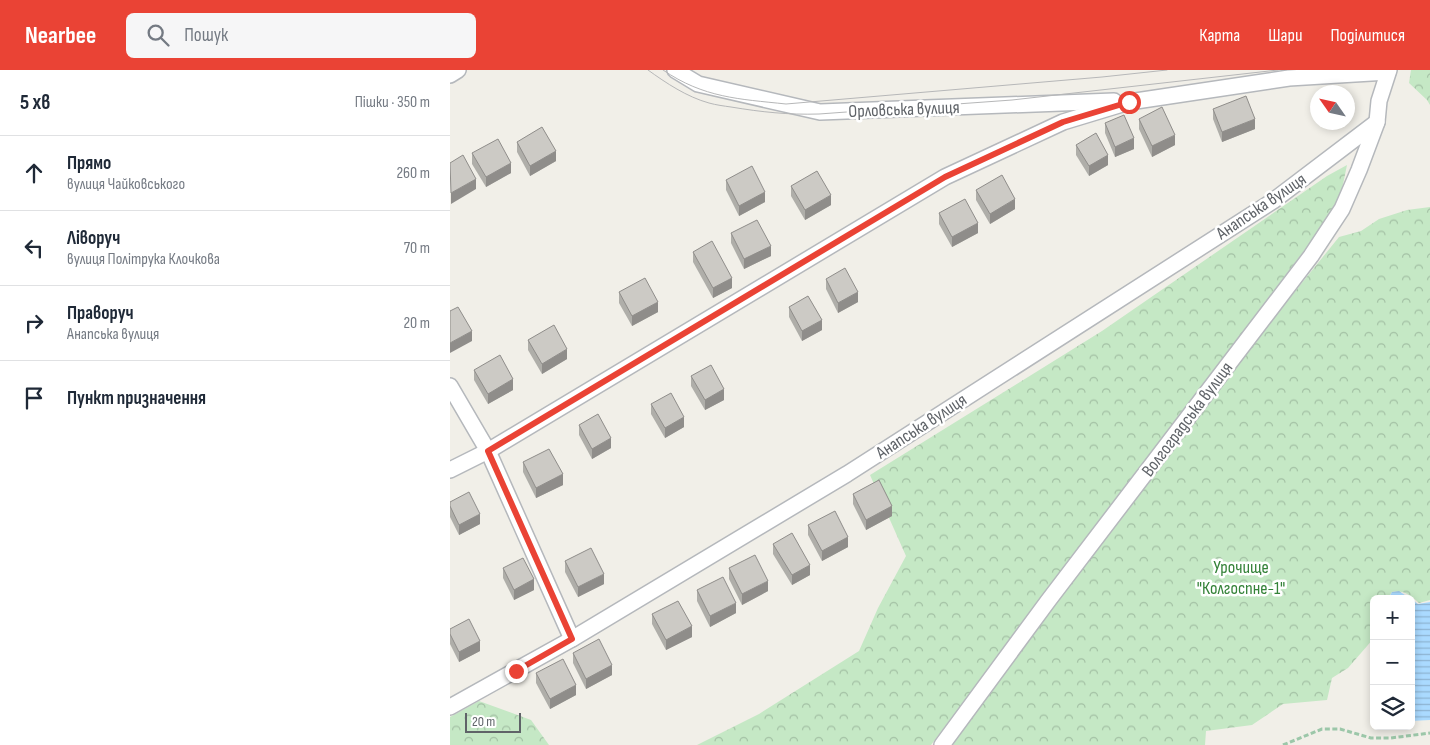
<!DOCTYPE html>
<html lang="uk">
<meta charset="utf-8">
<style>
body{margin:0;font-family:"Sofia Sans Condensed",sans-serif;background:#f6f6f7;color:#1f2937}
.controls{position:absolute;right:15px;bottom:15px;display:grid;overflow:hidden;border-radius:8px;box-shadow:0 2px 8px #0003}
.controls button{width:45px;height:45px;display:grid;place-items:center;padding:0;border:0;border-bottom:1px solid #e0e1e3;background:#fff;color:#1f2937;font:25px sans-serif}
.compass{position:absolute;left:860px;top:15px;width:45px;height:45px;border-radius:50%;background:#fff;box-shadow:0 2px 8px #0003;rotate:304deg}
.scale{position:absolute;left:15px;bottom:12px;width:56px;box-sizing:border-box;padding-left:5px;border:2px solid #5f6368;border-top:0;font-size:14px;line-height:18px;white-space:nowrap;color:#5f6368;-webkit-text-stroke:4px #fff;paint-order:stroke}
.stop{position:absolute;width:15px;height:15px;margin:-11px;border:4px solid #ea4335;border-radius:50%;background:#fff}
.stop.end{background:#ea4335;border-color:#fff;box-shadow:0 1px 5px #0008}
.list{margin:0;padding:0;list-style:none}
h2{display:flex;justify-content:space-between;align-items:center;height:65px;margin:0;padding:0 20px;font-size:21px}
h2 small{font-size:16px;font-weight:400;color:#747a83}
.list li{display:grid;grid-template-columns:32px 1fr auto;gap:15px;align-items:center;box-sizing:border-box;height:75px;padding:0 20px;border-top:1px solid #e0e1e3}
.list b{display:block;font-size:19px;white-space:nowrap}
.list p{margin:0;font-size:16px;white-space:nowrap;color:#747a83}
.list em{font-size:16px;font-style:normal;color:#747a83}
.icon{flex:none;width:28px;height:28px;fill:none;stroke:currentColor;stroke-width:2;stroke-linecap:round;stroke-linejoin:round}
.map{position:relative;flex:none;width:980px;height:675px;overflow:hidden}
header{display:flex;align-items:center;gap:30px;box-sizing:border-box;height:70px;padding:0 25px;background:#ea4335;color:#fff}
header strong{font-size:24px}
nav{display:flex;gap:28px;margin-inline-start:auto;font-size:18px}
.search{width:350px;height:45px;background:#f6f6f7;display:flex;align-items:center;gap:12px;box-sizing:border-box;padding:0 18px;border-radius:8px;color:#747a83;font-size:19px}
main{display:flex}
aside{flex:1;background:#fff}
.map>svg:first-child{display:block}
</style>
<header>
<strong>Nearbee</strong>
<div class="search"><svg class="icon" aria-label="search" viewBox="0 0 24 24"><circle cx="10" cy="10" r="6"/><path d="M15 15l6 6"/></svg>Пошук</div>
<nav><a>Карта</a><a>Шари</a><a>Поділитися</a></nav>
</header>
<main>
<aside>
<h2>5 хв<small>Пішки · 350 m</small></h2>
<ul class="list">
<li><svg class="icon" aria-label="ahead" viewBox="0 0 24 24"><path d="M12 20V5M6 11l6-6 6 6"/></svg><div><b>Прямо</b><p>вулиця Чайковського</p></div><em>260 m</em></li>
<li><svg class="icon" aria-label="left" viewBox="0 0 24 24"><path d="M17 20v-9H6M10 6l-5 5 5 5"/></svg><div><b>Ліворуч</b><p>вулиця Політрука Клочкова</p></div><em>70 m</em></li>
<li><svg class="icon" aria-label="right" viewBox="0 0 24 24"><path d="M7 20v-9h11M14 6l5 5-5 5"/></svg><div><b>Праворуч</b><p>Анапська вулиця</p></div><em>20 m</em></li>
<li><svg class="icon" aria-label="arrive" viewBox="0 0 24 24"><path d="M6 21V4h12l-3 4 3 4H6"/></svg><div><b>Пункт призначення</b></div></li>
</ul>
</aside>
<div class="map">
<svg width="980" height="675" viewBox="0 0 980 675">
<defs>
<pattern id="forest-crowns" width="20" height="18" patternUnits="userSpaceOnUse" patternTransform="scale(1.25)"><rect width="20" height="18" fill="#c5e8c5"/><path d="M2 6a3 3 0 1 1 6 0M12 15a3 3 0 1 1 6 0" fill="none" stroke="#a3c0a4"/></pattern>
<pattern id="water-rules" width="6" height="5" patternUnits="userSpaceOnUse" patternTransform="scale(1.25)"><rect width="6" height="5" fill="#aadaff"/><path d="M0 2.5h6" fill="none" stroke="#8eb4d2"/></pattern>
</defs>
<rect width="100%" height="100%" fill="#f1efe8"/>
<g fill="url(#forest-crowns)">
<polygon points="961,0 980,0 980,35 977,30 959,13"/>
<polygon points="897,95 891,124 869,161 481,675 247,675 309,644 409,581 428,538 456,486 420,405 652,261 877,106"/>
<path d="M 980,137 L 980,530 L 969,533 C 960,525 954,520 942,522 L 937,529 L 924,529 L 924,568 L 898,598 L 882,608 L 877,630 L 833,634 L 802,655 L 756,661 L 755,675 L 503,675 L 527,639 L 615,519 L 783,298 L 889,167 L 911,161 L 929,149 L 957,140 Z"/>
<polygon points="29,631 81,650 99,675 0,675 0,647"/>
</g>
<polygon fill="url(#water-rules)" points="949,521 968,534 980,532 980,650 961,651 961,529 938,529 942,522"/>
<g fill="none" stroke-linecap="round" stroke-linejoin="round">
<g stroke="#b5b8bc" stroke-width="18">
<g id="minor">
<polyline points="225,0 248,14 370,42 664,31"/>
<polyline points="0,5 8,0"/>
<polyline points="0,316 38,381 122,569"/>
<polyline points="0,400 38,381 495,107 613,52 679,32 839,8 938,2"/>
<polyline points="0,637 122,569 397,404 823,131 927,52"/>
<polyline points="492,675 598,531 861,186 892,139 909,100 927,52 929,31 939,0"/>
</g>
</g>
<polyline stroke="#9cc7a9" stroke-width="3" stroke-dasharray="5 2.5" stroke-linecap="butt" points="833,675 872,659 890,659 921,668 941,668 980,663"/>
<use href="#minor" stroke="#fff" stroke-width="15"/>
<g stroke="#b6b7b8" stroke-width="1">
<path d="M 198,0 C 216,13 237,27 259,33 C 266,35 274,36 281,37 C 311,42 339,45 369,44 L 562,30 L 828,0"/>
<path d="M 213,0 C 254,28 289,29 336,34 L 652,7 L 717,0"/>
</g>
</g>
<g fill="#afaea9">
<polygon points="763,39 805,59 772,72 763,49"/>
<polygon points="689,49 725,75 702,87 689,59"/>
<polygon points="655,53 684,79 665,87 655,63"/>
<polygon points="67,72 106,91 80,106 67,82"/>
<polygon points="626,75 658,95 639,106 626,85"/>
<polygon points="22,83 61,103 36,117 22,94"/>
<polygon points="276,110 315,132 289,146 276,120"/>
<polygon points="341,116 381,135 355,150 341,126"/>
<polygon points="526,120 565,139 540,154 526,130"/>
<polygon points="489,143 528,163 502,177 489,154"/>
<polygon points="281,163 321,186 294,199 281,173"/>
<polygon points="243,182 282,218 263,228 243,192"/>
<polygon points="376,209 408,232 388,243 376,219"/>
<polygon points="169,222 208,242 182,256 169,233"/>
<polygon points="339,237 372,260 352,271 339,247"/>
<polygon points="78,270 117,289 92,304 78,280"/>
<polygon points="24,300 63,320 38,334 24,310"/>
<polygon points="241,306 274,330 255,340 241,316"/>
<polygon points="201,334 234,357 215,368 201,344"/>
<polygon points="129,355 161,378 142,389 129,365"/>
<polygon points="73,392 113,415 86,428 73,402"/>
<polygon points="403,424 442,446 416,460 403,434"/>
<polygon points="0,432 30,454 9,465 0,447"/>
<polygon points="358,455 398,477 372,491 358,465"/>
<polygon points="323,474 360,505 342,515 323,484"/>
<polygon points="115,491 154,514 128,527 115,502"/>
<polygon points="53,498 84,520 64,530 53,508"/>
<polygon points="279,498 318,521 292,535 279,509"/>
<polygon points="247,520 286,543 260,557 247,531"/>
<polygon points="202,544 242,567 216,580 202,554"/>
<polygon points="0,559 30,581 9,592 0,574"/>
<polygon points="123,583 162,605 136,619 123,593"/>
<polygon points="86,603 126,625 100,639 86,613"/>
</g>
<g fill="#8f8d8a">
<polygon points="805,49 805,59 772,72 772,62"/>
<polygon points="725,65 725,75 702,87 702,76"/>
<polygon points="684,68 684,79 665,87 665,77"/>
<polygon points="106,81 106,91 80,106 80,96"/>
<polygon points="658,85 658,95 639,106 639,96"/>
<polygon points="61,93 61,103 36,117 36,107"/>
<polygon points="26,109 26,119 1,134 1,123"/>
<polygon points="315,122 315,132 289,146 289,136"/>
<polygon points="381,125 381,135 355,150 355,140"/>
<polygon points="565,129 565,139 540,154 540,144"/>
<polygon points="528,153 528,163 502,177 502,167"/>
<polygon points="321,176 321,186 294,199 294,189"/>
<polygon points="282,208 282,218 263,228 263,218"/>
<polygon points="408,222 408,232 388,243 388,233"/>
<polygon points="208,232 208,242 182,256 182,246"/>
<polygon points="372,250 372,260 352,271 352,261"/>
<polygon points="22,261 22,271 0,283 0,273"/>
<polygon points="117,279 117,289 92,304 92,294"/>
<polygon points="63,309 63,320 38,334 38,324"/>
<polygon points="274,319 274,330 255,340 255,330"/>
<polygon points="234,347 234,357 215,368 215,358"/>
<polygon points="161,368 161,378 142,389 142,379"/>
<polygon points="113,404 113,415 86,428 86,418"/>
<polygon points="442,436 442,446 416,460 416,450"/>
<polygon points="30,444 30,454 9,465 9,455"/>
<polygon points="398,467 398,477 372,491 372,481"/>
<polygon points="360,495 360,505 342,515 342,505"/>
<polygon points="154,504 154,514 128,527 128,517"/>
<polygon points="84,509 84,520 64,530 64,520"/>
<polygon points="318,511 318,521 292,535 292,524"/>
<polygon points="286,533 286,543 260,557 260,546"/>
<polygon points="242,556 242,567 216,580 216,570"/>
<polygon points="30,571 30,581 9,592 9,582"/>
<polygon points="162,595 162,605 136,619 136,609"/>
<polygon points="126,615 126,625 100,639 100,629"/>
</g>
<g fill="#cccac5" stroke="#8f8d8a">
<polygon points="796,26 805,49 772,62 763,39"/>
<polygon points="712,37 725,65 702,76 689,49"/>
<polygon points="674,45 684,68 665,77 655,53"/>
<polygon points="92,57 106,81 80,96 67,72"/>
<polygon points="646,63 658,85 639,96 626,75"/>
<polygon points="48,69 61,93 36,107 22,83"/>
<polygon points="13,85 26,109 1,123 0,93"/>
<polygon points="302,96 315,122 289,136 276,110"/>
<polygon points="367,101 381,125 355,140 341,116"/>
<polygon points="552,105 565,129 540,144 526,120"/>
<polygon points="515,129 528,153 502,167 489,143"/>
<polygon points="307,150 321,176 294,189 281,163"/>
<polygon points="262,171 282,208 263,218 243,182"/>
<polygon points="395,198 408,222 388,233 376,209"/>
<polygon points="195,208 208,232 182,246 169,222"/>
<polygon points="358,226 372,250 352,261 339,237"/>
<polygon points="8,237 22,261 0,273 0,241"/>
<polygon points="104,255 117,279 92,294 78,270"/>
<polygon points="50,285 63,309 38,324 24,300"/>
<polygon points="261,295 274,319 255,330 241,306"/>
<polygon points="221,323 234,347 215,358 201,334"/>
<polygon points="148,344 161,368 142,379 129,355"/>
<polygon points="99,379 113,404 86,418 73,392"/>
<polygon points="429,410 442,436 416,450 403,424"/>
<polygon points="19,422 30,444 9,455 0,436 0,432"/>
<polygon points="385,441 398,467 372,481 358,455"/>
<polygon points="342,463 360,495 342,505 323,474"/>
<polygon points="141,478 154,504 128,517 115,491"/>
<polygon points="305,485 318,511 292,524 279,498"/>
<polygon points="73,488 84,509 64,520 53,498"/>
<polygon points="273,507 286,533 260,546 247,520"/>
<polygon points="228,531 242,556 216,570 202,544"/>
<polygon points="19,549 30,571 9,582 0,564 0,559"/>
<polygon points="149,569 162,595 136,609 123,583"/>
<polygon points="113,589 126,615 100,629 86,603"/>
</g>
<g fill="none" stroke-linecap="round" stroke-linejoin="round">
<polyline stroke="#ea4335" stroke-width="6" points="66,601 122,569 38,381 495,107 613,52 679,32"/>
</g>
<g text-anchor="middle" stroke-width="5" stroke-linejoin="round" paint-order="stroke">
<g font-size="18" fill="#5f6368" stroke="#fff">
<text transform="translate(454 39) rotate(-2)" y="6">Орловська вулиця</text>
<text transform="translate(811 136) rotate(-34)" y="6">Анапська вулиця</text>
<text transform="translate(737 349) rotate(-53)" y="6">Волгоградська вулиця</text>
<text transform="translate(471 356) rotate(-33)" y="6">Анапська вулиця</text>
</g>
<g font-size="18" fill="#348238" stroke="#fff">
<text x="791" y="503">Урочище<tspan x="791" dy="21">"Колгоспне-1"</tspan></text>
</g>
</g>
</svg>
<div class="controls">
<button>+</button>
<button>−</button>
<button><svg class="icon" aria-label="layers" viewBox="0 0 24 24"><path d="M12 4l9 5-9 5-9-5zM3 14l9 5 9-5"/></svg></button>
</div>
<svg class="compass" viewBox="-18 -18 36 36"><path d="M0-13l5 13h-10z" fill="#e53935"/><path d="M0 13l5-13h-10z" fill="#747a83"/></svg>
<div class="scale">20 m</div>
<div class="stop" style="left:679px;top:32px"></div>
<div class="stop end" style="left:66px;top:601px"></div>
</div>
</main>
